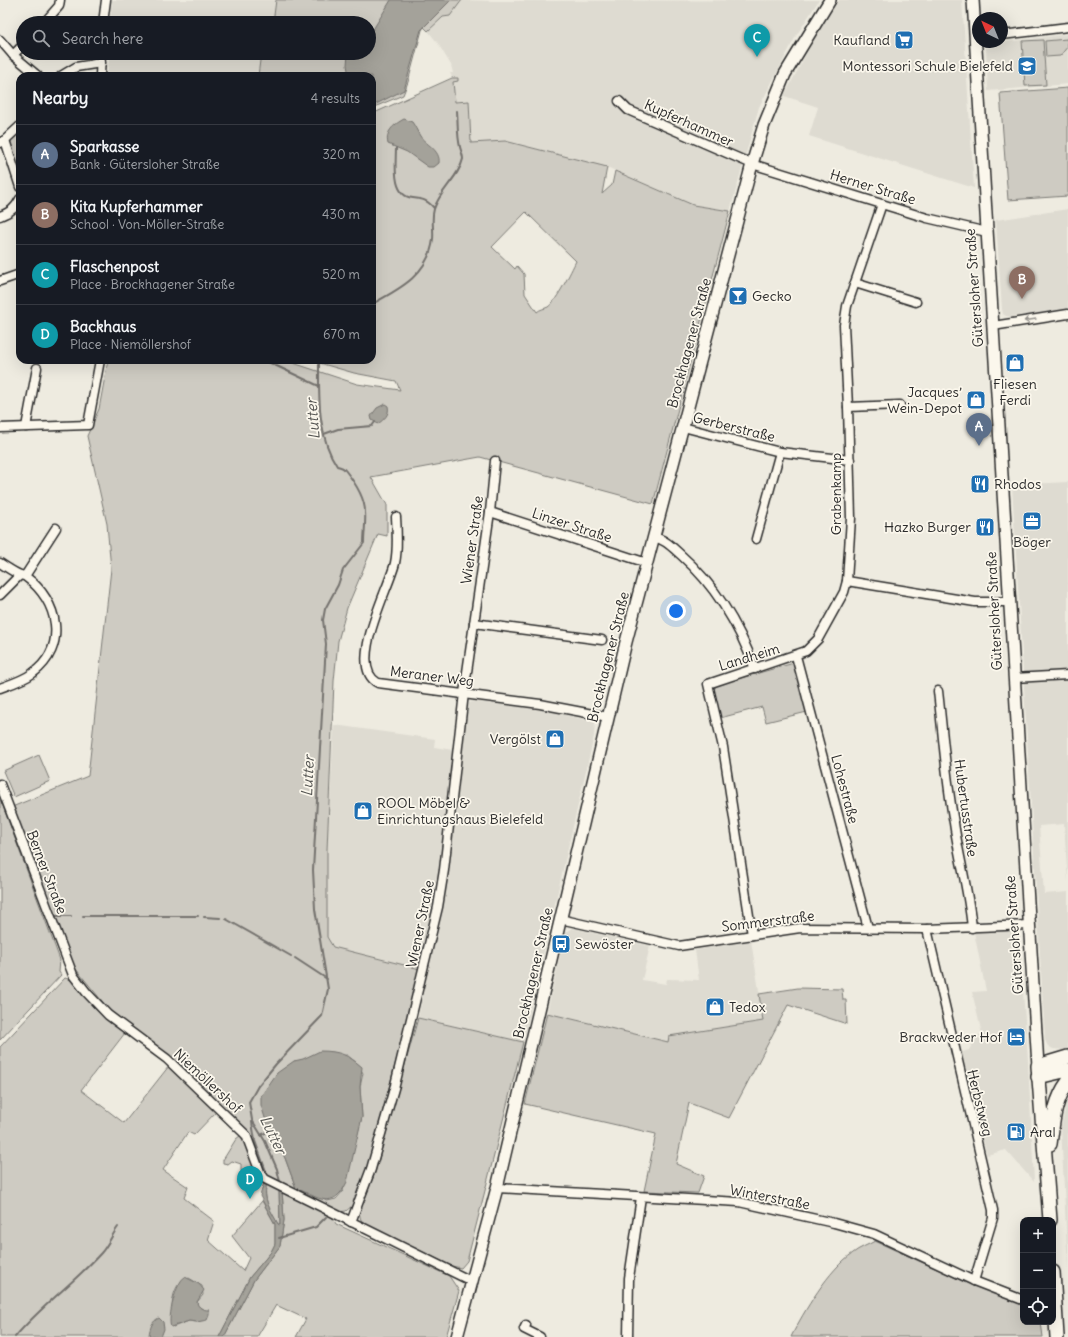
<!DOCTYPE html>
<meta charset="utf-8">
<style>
body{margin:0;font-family:Delius,sans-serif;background:#242831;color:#f1f3f6}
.controls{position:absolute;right:12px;bottom:12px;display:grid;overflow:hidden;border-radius:8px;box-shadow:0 4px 16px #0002}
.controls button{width:36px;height:36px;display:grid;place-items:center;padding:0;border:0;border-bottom:1px solid #363941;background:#171b24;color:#f1f3f6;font:20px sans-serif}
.compass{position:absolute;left:972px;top:12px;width:36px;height:36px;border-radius:50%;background:#171b24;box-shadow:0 4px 16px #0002;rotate:317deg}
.you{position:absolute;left:676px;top:611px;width:14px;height:14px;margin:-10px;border:3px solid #fff;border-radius:50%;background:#1a73e8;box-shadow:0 0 0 6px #1a73e833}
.badge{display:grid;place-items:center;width:26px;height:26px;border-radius:50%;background:#1a73e8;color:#fff;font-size:13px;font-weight:700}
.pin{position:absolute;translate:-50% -33px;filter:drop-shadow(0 1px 2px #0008)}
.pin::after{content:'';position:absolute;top:21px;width:14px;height:12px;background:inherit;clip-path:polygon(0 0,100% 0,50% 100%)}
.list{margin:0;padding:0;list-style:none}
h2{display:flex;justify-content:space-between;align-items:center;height:52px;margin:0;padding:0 16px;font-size:17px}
h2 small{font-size:13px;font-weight:400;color:#9ea1a6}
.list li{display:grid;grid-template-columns:26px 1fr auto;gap:12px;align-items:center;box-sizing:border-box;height:60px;padding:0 16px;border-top:1px solid #363941}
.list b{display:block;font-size:15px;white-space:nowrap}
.list p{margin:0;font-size:13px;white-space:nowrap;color:#9ea1a6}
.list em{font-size:13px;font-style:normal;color:#9ea1a6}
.icon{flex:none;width:22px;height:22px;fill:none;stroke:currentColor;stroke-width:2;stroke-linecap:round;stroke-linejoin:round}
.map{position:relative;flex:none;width:1068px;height:1337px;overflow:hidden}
.search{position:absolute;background:#171b24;box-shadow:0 4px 16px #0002;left:16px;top:16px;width:360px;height:44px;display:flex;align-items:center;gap:10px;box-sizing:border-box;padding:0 14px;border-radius:22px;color:#9ea1a6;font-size:15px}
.panel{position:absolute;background:#171b24;box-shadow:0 4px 16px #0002;left:16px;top:72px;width:360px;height:292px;border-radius:12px}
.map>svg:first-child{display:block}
</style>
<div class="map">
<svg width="1068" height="1337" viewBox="0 0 1068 1337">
<rect width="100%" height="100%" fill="#eeebe0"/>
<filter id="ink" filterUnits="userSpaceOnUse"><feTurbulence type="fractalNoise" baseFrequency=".025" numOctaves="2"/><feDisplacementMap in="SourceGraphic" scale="8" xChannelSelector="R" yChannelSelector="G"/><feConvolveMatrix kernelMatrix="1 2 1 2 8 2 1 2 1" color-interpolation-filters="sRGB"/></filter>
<g filter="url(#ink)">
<g fill="#dedbd1">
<polygon points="112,0 316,0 313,23 110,23"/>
<polygon points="462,0 493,1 819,0 796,36 759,107 730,211 693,205 607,167 505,141 471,143 469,102 455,102 453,81 457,78 453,79 450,73 453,73 451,65 437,42 428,31 443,17 450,16"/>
<polygon points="839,0 962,0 974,188 809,136 818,107 784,96 813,41"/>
<polygon points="1068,34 1068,84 988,91 986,48 989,44"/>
<polygon points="110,53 309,53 281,76 107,76"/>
<polygon points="1068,209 1068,309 1011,317 1006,316 1003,314 1002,309 996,220"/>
<polygon points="1068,482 1068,882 1064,824 1039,826 1044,894 1068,892 1068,1049 1063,1050 1053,1049 1048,1046 1045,1040 1012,485"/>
<polygon points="474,701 549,711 595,722 594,736 523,1042 418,1018 447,874 467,707 469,703"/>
<polygon points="334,725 435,739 434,747 453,750 441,869 420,969 333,947 327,937 327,850"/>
<polygon points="572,928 650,946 642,980 666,984 667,979 699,980 695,950 751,941 764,1021 669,1036 668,1042 547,1013 565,933"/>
<polygon points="1007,930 1008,932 1016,933 1019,938 1028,1060 1034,1182 1006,1150 987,1155 959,1053 969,1050 977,1036 982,1034 972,992 986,991 974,932"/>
<polygon points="1068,1097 1068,1270 1061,1127"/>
</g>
<g fill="#cecbc2" stroke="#7c7b76" fill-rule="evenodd">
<polygon points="276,0 462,0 450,16 443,17 428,31 424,27 422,30 408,82 403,95 372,108 372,76 258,76 261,53 369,53 369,23 273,23"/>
<polygon points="1067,39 1068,46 1060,56 1046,57 1045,41"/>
<polygon points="1043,40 1046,85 1025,86 1022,41"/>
<path d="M 452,78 L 458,78 L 458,81 L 453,82 L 455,102 L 469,101 L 471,143 L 505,141 L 607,167 L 602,194 L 612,185 L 615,171 L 693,205 L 730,211 L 653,504 L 480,457 L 371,477 L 387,505 L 387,536 L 378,534 L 347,608 L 338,641 L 334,681 L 327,850 L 327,937 L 333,947 L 420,969 L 368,1168 L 352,1206 L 346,1211 L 338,1212 L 265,1176 L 250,1136 L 169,1056 L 111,1012 L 71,963 L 12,807 L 88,776 L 111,569 L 107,524 L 87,436 L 99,409 L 108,360 L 284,360 L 357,384 L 400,390 L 396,381 L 354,373 L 309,360 L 372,360 L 372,114 ZM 526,212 L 576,261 C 571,271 557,301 548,307 C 544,309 540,309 537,312 L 525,294 L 524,274 L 517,266 L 515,269 L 492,247 ZM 347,1055 L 357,1063 L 363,1073 L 360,1087 L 362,1117 L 343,1191 L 336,1199 L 327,1201 L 296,1188 L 285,1158 L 294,1061 Z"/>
<polygon points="1068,88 1068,196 1008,200 1000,93"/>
<polygon points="20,131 20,177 10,144 12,139"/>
<polygon points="794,663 807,712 766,722 762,707 720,718 713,693 716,685"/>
<polygon points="39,755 50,781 14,797 3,771"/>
<polygon points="0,798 60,960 59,972 61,975 0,1040"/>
<path d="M 65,978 L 71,980 L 95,1009 L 125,1033 L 81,1090 L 124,1123 L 169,1066 L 217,1111 L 194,1135 L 188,1132 L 163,1170 L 188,1187 L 184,1198 L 214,1221 L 208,1240 L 243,1271 L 249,1258 L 232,1236 L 262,1201 L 275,1224 L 275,1244 L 271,1252 L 250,1277 L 219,1337 L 0,1337 L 0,1047 ZM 189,1278 L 202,1286 L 203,1295 L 197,1302 L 197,1305 L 204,1310 L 197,1322 L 189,1321 L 173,1327 C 172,1314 170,1297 178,1285 C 180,1282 186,1280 189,1278 Z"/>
<polygon points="798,988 842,989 843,1000 846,1000 847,1024 788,1005 729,1118 689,1103 676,1164 704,1176 698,1193 644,1191 656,1134 525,1104 547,1013 668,1042 669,1036 763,1021 759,994"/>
<polygon points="418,1018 523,1042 467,1261 461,1268 452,1266 367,1225 361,1220 359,1213 375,1173"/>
<polygon points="240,1136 243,1136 258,1174 241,1171 241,1164 232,1161 228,1164 223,1163 223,1160 236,1139"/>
<path d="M 267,1183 L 279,1189 L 280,1225 L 278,1224 C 271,1211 262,1199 267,1183 Z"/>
<polygon points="282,1190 332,1217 336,1224 449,1276 459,1291 446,1337 296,1337 306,1319 276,1305 257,1337 224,1337 254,1280 280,1246 284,1220"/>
<path d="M 875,1241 L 974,1286 L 1023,1304 L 1023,1322 L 1041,1322 L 1043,1337 L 791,1337 C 804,1311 829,1269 853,1253 C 859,1248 868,1245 875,1241 Z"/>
</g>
<g fill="#a4a29a" stroke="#74726e">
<polygon points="391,0 451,0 421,30 404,90 372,106 372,76 349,76 347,65 348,53 369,53 369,36"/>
<path d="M 404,119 L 412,122 C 415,126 417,131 420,136 C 425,144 441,150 439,163 L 434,167 L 428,167 L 407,152 L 388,144 C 385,132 393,125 404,119 Z"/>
<path d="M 385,404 L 388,406 C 390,415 384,419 378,424 L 372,420 L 371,416 L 377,408 Z"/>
<path d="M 320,1051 C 340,1051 348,1055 362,1067 L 360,1087 L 362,1117 L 347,1182 C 333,1211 319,1198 296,1188 L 285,1158 L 269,1131 L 261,1105 L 261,1096 L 277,1073 L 294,1061 L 303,1059 Z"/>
<path d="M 264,1182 L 267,1183 C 262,1199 271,1211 278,1224 L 280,1225 L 279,1189 L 282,1190 L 284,1220 L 280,1246 L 254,1280 L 224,1337 L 219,1337 L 250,1277 L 271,1252 L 275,1244 L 275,1224 L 260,1196 Z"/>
<path d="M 185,1277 L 199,1284 L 204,1290 L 197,1302 C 198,1308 203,1310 209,1310 L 209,1315 L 207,1320 L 197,1322 L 189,1321 L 171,1327 C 167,1319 176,1281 185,1277 Z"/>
<path d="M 159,1318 L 163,1322 L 164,1329 L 161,1337 L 152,1337 L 149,1335 C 150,1328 152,1321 159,1318 Z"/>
</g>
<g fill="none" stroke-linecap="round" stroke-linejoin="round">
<g stroke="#74726e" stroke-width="2">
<path d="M 396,148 C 396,163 391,196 413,198 C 423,199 427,200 434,208"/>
<path d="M 372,304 C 400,289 429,274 433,239 C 434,228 431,219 434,209 C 440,190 459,177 463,159 C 463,155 461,151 460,147 C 457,135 458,123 457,111"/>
<polyline points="264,360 319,386"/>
<polyline points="324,434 338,429 372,426 375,422"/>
<polyline points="0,797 19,847"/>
<polyline points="21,851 34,885"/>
<polyline points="35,888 39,898"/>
<polyline points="55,916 71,916"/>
<polyline points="83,916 198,916"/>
<polyline points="204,917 220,918"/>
<polyline points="226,919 291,956"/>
<polyline points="295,958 327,979"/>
<polyline points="252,1122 255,1141 267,1174"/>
<polyline points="261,1135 269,1131"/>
<path d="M 280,1182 L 277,1169 L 265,1141 L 252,1120 L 249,1102 L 258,1086 L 276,1064 L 322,1016 L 328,989 L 315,909 L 313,870 L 326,644 L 323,620 L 325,609 L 338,585 L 343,570 L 364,543 C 364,532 366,523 365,512 C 365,498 353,480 345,470 C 343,467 340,467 337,466 C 317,436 319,395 319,360"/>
<polyline points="279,1238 316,1227 326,1217"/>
<path d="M 15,1337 C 41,1306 74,1283 101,1253 C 108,1245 112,1235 118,1227"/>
</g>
<g stroke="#2b2b2b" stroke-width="11">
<g id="street">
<polyline points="44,23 59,6 60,0"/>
<polyline points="103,23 106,0"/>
<polyline points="1002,35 1068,27"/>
<polyline points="0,40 13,55 38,76"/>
<polyline points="13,55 23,45"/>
<polyline points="61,76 76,67 101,63"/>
<polyline points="100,76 101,53"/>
<polyline points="619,101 628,110 752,164 927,218 987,232"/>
<polyline points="5,140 20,187"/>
<polyline points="0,143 5,140 20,126"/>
<path d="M 0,216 C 10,212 15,209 20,199"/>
<polyline points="0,281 20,274"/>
<polyline points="855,283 916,302"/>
<polyline points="993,326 1068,314"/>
<polyline points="848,407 900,405"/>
<polyline points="26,427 37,368"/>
<polyline points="683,427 780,452 850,460"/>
<polyline points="0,428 88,425 100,360"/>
<polyline points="490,512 647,563"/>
<path d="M 396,517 C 397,532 398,549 395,563 C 389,589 346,666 378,683 L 540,704 L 608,717"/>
<path d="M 653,537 C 665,539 672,547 681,555 C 716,586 739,625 755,669"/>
<polyline points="756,539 780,452"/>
<path d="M 0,563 C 6,567 12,571 18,574 C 21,576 24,575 26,577 C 59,601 68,647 33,673 C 24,680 11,684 0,688"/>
<polyline points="25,576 56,528"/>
<polyline points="847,581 975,602 1009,602"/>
<polyline points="0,595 20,575"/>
<polyline points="474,623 602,640"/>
<polyline points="796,656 868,928"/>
<polyline points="1014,678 1068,675"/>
<path d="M 938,691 C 943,735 946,779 954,823 C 959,858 969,893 972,928"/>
<polyline points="0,784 73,975 87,993 108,1015 167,1059 246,1135 260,1172 265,1179 473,1282"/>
<polyline points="560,919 679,946 800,928 927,929 1029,925"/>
<polyline points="927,929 993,1210 993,1218 974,1281"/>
<polyline points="752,935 723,747 708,684 806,651 818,639 844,592 847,581 851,518 848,407 844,325 847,306 882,204"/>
<polyline points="497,1188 739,1202 834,1223 874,1234 974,1281 1023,1300"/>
<polyline points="351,1222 371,1169 395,1085 438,907 444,870 464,693 490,512 495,461"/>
<polyline points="526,1325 524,1329 540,1337"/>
<polyline points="628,1337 629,1278 641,1197"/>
</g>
</g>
<g stroke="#2b2b2b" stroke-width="14">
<g id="secondary">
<polyline points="973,0 1038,1066"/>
<polyline points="457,1337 497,1188 626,642 752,164 764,125 785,74 830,0"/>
</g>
</g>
<g stroke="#2b2b2b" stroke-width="16">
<g id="primary">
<polyline points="1038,1077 1068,1070"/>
<path d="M 1050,1144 C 1053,1122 1054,1101 1068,1082"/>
<polyline points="1050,1220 1038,1066 1068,1057"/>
<polyline points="1053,1272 1057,1337"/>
</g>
</g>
<use href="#street" stroke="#fbf7ec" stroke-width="8"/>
<use href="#secondary" stroke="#fbf7ec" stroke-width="11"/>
<use href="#primary" stroke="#fbf7ec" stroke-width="13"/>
</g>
<defs><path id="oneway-shaft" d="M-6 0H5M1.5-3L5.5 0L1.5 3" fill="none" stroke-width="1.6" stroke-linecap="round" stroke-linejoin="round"/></defs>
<use stroke="#93918c" href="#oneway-shaft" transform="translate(1030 320) rotate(171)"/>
</g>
<defs>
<g id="supermarket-square" transform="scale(1)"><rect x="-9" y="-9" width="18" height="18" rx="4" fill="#1f6fb2" stroke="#fbf7ec"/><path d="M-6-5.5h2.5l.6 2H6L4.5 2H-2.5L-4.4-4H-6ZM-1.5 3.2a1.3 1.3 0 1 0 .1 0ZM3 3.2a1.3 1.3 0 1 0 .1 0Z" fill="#fff"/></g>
<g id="school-square" transform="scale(1)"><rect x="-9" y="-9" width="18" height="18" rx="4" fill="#1f6fb2" stroke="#fbf7ec"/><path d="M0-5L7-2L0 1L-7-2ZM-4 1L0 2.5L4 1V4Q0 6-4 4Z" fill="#fff"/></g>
<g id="bar-square" transform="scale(1)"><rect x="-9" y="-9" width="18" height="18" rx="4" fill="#1f6fb2" stroke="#fbf7ec"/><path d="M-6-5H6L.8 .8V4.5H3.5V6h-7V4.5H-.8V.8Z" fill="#fff"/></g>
<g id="shop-square" transform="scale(1)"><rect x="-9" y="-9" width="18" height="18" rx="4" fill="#1f6fb2" stroke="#fbf7ec"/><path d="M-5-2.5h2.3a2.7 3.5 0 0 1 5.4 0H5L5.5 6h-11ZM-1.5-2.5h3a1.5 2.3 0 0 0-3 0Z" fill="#fff"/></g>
<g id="restaurant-square" transform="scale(1)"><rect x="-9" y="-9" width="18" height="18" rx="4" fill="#1f6fb2" stroke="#fbf7ec"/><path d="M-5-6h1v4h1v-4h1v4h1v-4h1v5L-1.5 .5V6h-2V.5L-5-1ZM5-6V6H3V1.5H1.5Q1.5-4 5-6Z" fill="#fff"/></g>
<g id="office-square" transform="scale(1)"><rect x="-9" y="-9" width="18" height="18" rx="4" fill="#1f6fb2" stroke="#fbf7ec"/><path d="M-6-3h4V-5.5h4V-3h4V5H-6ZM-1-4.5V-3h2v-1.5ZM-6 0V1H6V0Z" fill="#fff"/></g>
<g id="bus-square" transform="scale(1)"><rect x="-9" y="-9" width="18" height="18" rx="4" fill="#1f6fb2" stroke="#fbf7ec"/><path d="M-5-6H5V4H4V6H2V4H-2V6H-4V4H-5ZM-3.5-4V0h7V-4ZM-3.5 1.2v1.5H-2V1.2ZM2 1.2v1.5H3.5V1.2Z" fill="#fff"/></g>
<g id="hotel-square" transform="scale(1)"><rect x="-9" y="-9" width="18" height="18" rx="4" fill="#1f6fb2" stroke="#fbf7ec"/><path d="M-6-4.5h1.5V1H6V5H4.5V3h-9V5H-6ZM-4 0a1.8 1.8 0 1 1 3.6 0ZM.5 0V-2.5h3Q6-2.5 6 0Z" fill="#fff"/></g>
<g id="fuel-square" transform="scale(1)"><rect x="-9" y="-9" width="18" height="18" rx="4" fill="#1f6fb2" stroke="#fbf7ec"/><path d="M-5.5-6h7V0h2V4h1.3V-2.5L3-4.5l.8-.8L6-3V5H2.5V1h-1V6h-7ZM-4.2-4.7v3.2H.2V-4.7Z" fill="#fff"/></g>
</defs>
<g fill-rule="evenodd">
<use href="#supermarket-square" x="904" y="40"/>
<use href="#school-square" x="1027" y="66"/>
<use href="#bar-square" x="738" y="296"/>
<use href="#shop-square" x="1015" y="363"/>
<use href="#shop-square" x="976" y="400"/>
<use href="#restaurant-square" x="980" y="484"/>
<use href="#office-square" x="1032" y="521"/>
<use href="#restaurant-square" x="985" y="527"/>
<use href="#shop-square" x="555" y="739"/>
<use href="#shop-square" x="363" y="811"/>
<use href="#bus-square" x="561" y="944"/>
<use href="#shop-square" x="715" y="1007"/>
<use href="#hotel-square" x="1016" y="1037"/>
<use href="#fuel-square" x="1016" y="1132"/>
</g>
<g text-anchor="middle" stroke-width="3.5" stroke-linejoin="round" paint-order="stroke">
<g font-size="14" fill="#2b2b2b" stroke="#fbf7ec" text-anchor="end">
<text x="890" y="45">Kaufland</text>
<text x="1013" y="71">Montessori Schule Bielefeld</text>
<text x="752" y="301" text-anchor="start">Gecko</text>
<text x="1015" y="389" text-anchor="middle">Fliesen<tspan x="1015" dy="16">Ferdi</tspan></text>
<text x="962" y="397">Jacques’<tspan x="962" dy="16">Wein-Depot</tspan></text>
<text x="994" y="489" text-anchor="start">Rhodos</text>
<text x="971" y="532">Hazko Burger</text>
<text x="1032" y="547" text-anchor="middle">Böger</text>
<text x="541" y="744">Vergölst</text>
<text x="377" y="808" text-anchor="start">ROOL Möbel &amp;<tspan x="377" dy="16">Einrichtungshaus Bielefeld</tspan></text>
<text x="575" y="949" text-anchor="start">Sewöster</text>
<text x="729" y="1012" text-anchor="start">Tedox</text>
<text x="1002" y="1042">Brackweder Hof</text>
<text x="1030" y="1137" text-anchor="start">Aral</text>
</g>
<g font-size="14" fill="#2b2b2b" stroke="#fbf7ec">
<text transform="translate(689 123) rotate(24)" y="5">Kupferhammer</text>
<text transform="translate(873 187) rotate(17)" y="5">Herner Straße</text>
<text transform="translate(974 288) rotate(-94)" y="5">Gütersloher Straße</text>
<text transform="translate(689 343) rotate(-75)" y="5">Brockhagener Straße</text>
<text transform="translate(734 427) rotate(14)" y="5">Gerberstraße</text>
<text transform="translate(836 494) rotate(-90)" y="5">Grabenkamp</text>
<text transform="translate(572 525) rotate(18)" y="5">Linzer Straße</text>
<text transform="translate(472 540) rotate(-82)" y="5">Wiener Straße</text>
<text transform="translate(994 611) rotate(-93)" y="5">Gütersloher Straße</text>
<text transform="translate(608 657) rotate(-76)" y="5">Brockhagener Straße</text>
<text transform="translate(749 657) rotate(-17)" y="5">Landheim</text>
<text transform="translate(432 676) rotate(7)" y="5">Meraner Weg</text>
<text transform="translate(845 789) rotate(75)" y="5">Lohestraße</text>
<text transform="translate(966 808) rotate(82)" y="5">Hubertusstraße</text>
<text transform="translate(47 872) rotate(69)" y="5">Berner Straße</text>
<text transform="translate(768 921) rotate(-7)" y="5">Sommerstraße</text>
<text transform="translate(420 924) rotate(-78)" y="5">Wiener Straße</text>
<text transform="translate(1014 935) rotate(-94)" y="5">Gütersloher Straße</text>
<text transform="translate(533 973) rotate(-77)" y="5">Brockhagener Straße</text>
<text transform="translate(208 1081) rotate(43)" y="5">Niemöllershof</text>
<text transform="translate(980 1103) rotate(76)" y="5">Herbstweg</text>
<text transform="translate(770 1197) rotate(11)" y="5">Winterstraße</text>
</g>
<g font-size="15" font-style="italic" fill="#555552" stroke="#fbf7ec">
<text transform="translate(313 419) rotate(-95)" y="5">Lutter</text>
<text transform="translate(308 776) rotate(-87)" y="5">Lutter</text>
<text transform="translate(273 1135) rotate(64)" y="5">Lutter</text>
</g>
</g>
</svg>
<div class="controls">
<button>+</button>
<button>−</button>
<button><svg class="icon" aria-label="locate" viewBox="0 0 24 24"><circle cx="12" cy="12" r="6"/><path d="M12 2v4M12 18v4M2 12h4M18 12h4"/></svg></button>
</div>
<svg class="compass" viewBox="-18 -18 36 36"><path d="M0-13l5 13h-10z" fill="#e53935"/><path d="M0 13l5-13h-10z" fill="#9ea1a6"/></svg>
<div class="you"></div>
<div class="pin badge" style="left:979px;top:446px;background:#5c6f8a">A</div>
<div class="pin badge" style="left:1022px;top:299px;background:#8d6e63">B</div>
<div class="pin badge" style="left:757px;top:57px;background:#0f9aa8">C</div>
<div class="pin badge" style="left:250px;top:1199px;background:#0f9aa8">D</div>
<div class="search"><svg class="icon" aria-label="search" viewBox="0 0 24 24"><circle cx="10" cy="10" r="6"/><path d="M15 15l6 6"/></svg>Search here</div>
<section class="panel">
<h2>Nearby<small>4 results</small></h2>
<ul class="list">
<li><span class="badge" style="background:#5c6f8a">A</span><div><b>Sparkasse</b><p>Bank · Gütersloher Straße</p></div><em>320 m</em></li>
<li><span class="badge" style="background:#8d6e63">B</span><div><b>Kita Kupferhammer</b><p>School · Von-Möller-Straße</p></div><em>430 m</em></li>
<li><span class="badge" style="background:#0f9aa8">C</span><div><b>Flaschenpost</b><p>Place · Brockhagener Straße</p></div><em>520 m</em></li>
<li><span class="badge" style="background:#0f9aa8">D</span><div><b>Backhaus</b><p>Place · Niemöllershof</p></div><em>670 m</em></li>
</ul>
</section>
</div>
